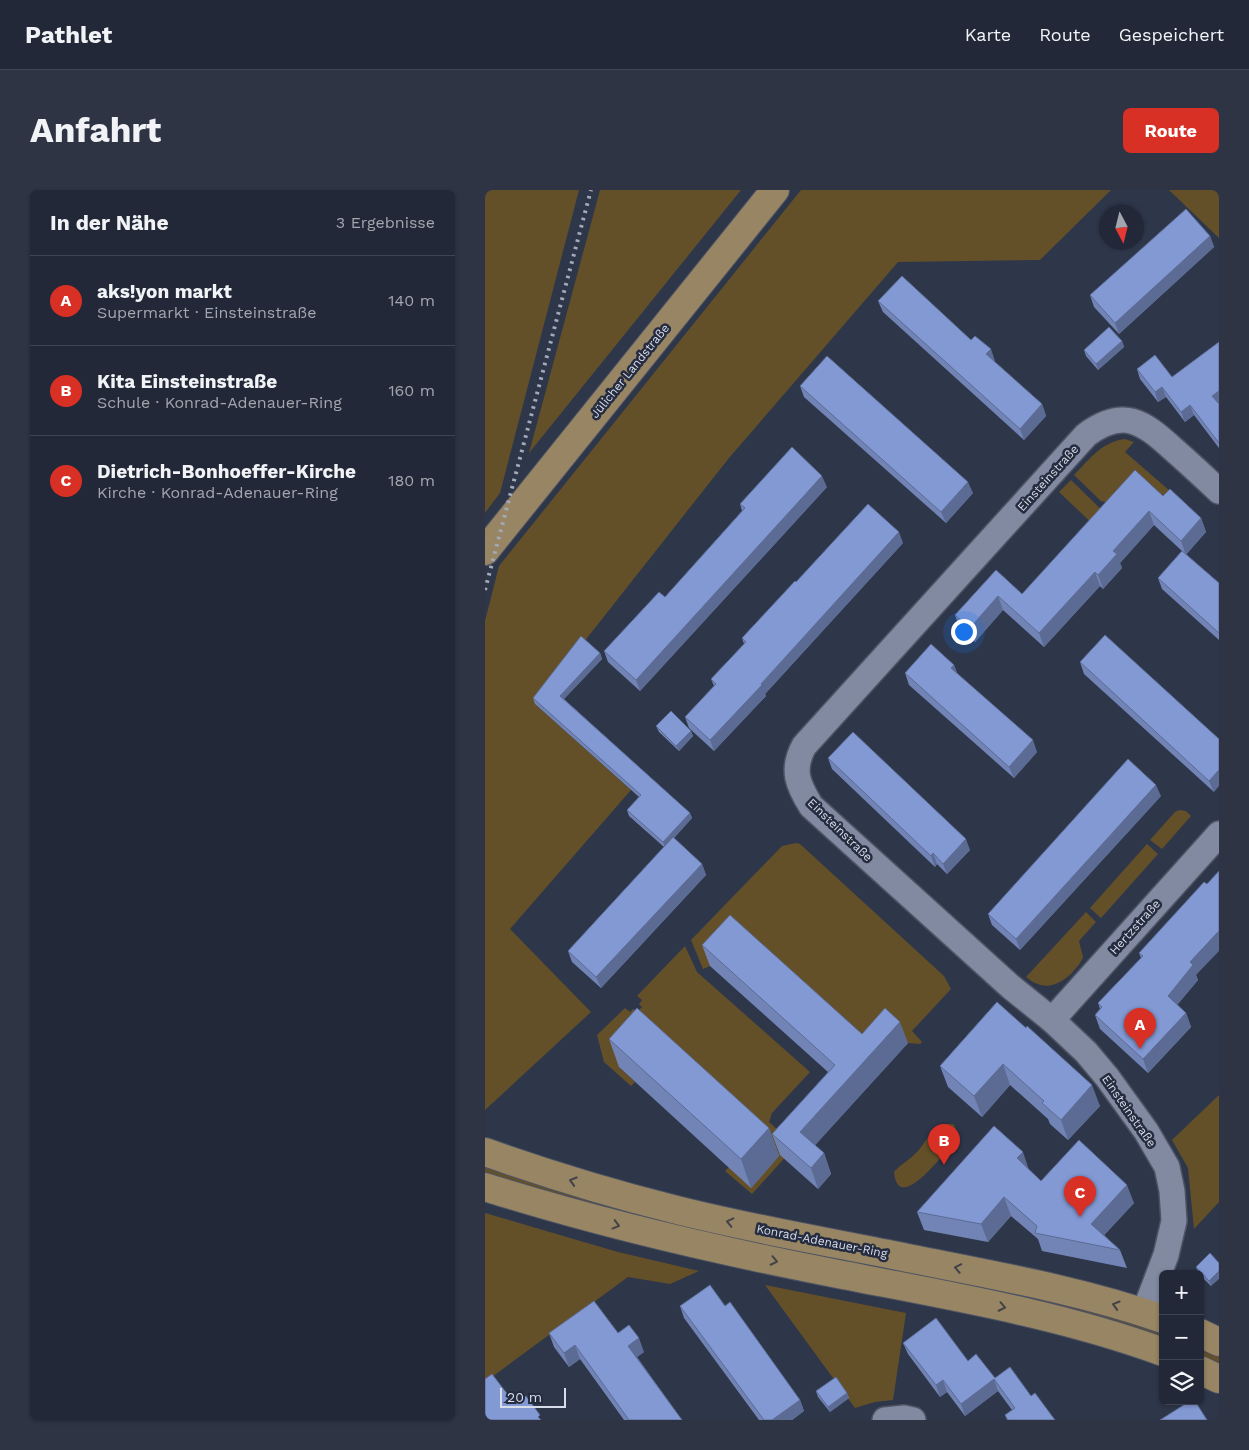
<!DOCTYPE html>
<html lang="de">
<meta charset="utf-8">
<style>
body{margin:0;font-family:"Work Sans",sans-serif;background:#2e3443;color:#f1f3f6}
.controls{position:absolute;right:15px;bottom:15px;display:grid;overflow:hidden;border-radius:8px;box-shadow:0 1px 4px #0004}
.controls button{width:45px;height:45px;display:grid;place-items:center;padding:0;border:0;border-bottom:1px solid #3f4453;background:#222838;color:#f1f3f6;font:25px sans-serif}
.compass{position:absolute;left:614px;top:15px;width:45px;height:45px;border-radius:50%;background:#222838;box-shadow:0 1px 4px #0004;rotate:173deg}
.scale{position:absolute;left:15px;bottom:12px;width:66px;box-sizing:border-box;padding-left:5px;border:2px solid #d8ddea;border-top:0;font-size:14px;line-height:18px;white-space:nowrap;color:#d8ddea;-webkit-text-stroke:4px #252c3f;paint-order:stroke}
.you{position:absolute;left:478px;top:441px;width:18px;height:18px;margin:-12px;border:4px solid #fff;border-radius:50%;background:#1a73e8;box-shadow:0 0 0 8px #1a73e833}
.badge{display:grid;place-items:center;width:32px;height:32px;border-radius:50%;background:#d93025;color:#fff;font-size:16px;font-weight:700}
.pin{position:absolute;translate:-50% -41px;filter:drop-shadow(0 1px 2px #0008)}
.pin::after{content:'';position:absolute;top:26px;width:18px;height:15px;background:inherit;clip-path:polygon(0 0,100% 0,50% 100%)}
.list{margin:0;padding:0;list-style:none}
h2{display:flex;justify-content:space-between;align-items:center;height:65px;margin:0;padding:0 20px;font-size:21px}
h2 small{font-size:16px;font-weight:400;color:#a2a6ae}
.list li{display:grid;grid-template-columns:32px 1fr auto;gap:15px;align-items:center;box-sizing:border-box;height:90px;padding:0 20px;border-top:1px solid #3f4453}
.list b{display:block;font-size:19px;white-space:nowrap}
.list p{margin:0;font-size:16px;white-space:nowrap;color:#a2a6ae}
.list em{font-size:16px;font-style:normal;color:#a2a6ae}
.icon{flex:none;width:28px;height:28px;fill:none;stroke:currentColor;stroke-width:2;stroke-linecap:round;stroke-linejoin:round}
.map{position:relative;flex:none;width:734px;height:1230px;overflow:hidden;border-radius:8px}
header{display:flex;align-items:center;gap:30px;box-sizing:border-box;height:70px;padding:0 25px;background:#222838;border-bottom:1px solid #3f4453}
header strong{font-size:24px}
nav{display:flex;gap:28px;margin-inline-start:auto;font-size:18px}
.intro{display:flex;align-items:center;justify-content:space-between;box-sizing:border-box;height:120px;padding:0 30px}
h1{margin:0;font-size:35px}
.button{padding:12px 22px;border-radius:8px;background:#d93025;color:#fff;font-size:18px;font-weight:700}
main{display:flex;gap:30px;padding:0 30px}
aside{flex:1;background:#222838;border-radius:8px;box-shadow:0 1px 4px #0004}
.map>svg:first-child{display:block}
</style>
<header>
<strong>Pathlet</strong>
<nav><a>Karte</a><a>Route</a><a>Gespeichert</a></nav>
</header>
<div class="intro"><h1>Anfahrt</h1><a class="button">Route</a></div>
<main>
<aside>
<h2>In der Nähe<small>3 Ergebnisse</small></h2>
<ul class="list">
<li><span class="badge">A</span><div><b>aks!yon markt</b><p>Supermarkt · Einsteinstraße</p></div><em>140 m</em></li>
<li><span class="badge">B</span><div><b>Kita Einsteinstraße</b><p>Schule · Konrad-Adenauer-Ring</p></div><em>160 m</em></li>
<li><span class="badge">C</span><div><b>Dietrich-Bonhoeffer-Kirche</b><p>Kirche · Konrad-Adenauer-Ring</p></div><em>180 m</em></li>
</ul>
</aside>
<div class="map">
<svg width="734" height="1230" viewBox="0 0 734 1230">
<rect width="100%" height="100%" fill="#2e364a"/>
<g fill="#635029">
<polygon points="0,0 94,0 15,303 0,323"/>
<polygon points="115,0 256,0 44,263"/>
<polygon points="316,0 626,0 555,70 413,72 244,268 50,514 146,600 25,739 106,822 0,920 0,431 14,376"/>
<polygon points="684,0 734,0 734,48"/>
<path d="M 640,249 L 649,252 L 640,262 L 693,308 L 623,315 L 618,311 L 617,312 L 589,285 C 605,269 616,252 640,249 Z"/>
<polygon points="586,290 624,327 613,339 574,302"/>
<polygon points="694,620 701,621 706,626 677,659 665,650 690,622"/>
<polygon points="311,653 315,654 459,786 466,799 427,841 437,852 435,854 423,853 408,839 385,865 252,746 225,776 218,779 206,750 297,656"/>
<polygon points="662,654 673,664 616,728 605,718"/>
<path d="M 601,722 L 611,732 L 594,751 L 598,767 C 596,773 591,778 587,783 C 572,797 558,801 541,787 Z"/>
<polygon points="200,756 212,782 325,882 287,923 284,932 306,952 306,961 267,1004 240,981 244,977 266,997 294,966 134,877 150,892 146,896 119,872 112,845 140,818 145,822 148,819 152,822 157,817 154,814 157,810 152,806"/>
<polygon points="734,905 734,1012 709,1039 703,978 687,950"/>
<path d="M 463,934 L 468,934 C 474,940 471,949 467,955 C 457,965 413,1025 409,982 C 415,975 424,970 431,963 C 442,952 445,937 463,934 Z"/>
<polygon points="0,975 82,1004 179,1030 528,1101 603,1119 678,1142 678,1150 181,1036 0,985"/>
<polygon points="0,1023 133,1062 214,1081 185,1094 143,1087 0,1192"/>
<polygon points="280,1095 421,1123 408,1210 390,1212 370,1218"/>
<polygon points="715,1157 734,1166 734,1176 715,1167"/>
</g>
<g fill="none" stroke-linecap="round" stroke-linejoin="round">
<g stroke="#4d5363" stroke-width="28">
<g id="street">
<polyline points="567,830 734,644"/>
<path d="M 659,1123 L 681,1065 L 689,1031 L 687,1001 L 682,977 L 661,941 L 622,887 L 601,862 L 567,830 L 526,797 L 326,616 C 313,595 306,580 319,556 L 601,245 C 639,217 658,232 688,259 C 704,273 719,287 734,301"/>
<polyline points="400,1230 419,1228 428,1230"/>
</g>
</g>
<g stroke="#4d5363" stroke-width="30">
<g id="primary">
<polyline points="0,361 290,0"/>
<path d="M 0,962 C 62,984 124,1003 188,1019 C 262,1038 338,1051 413,1066 C 502,1084 592,1099 678,1129"/>
<path d="M 0,997 C 114,1033 230,1060 348,1083 C 459,1105 571,1123 678,1162"/>
<polyline points="715,1143 734,1152"/>
<polyline points="715,1180 734,1189"/>
</g>
</g>
<use href="#street" stroke="#818aa1" stroke-width="25"/>
<use href="#primary" stroke="#978563" stroke-width="28"/>
<polyline stroke="#a3a9b8" stroke-width="4" stroke-dasharray="2.5 5" stroke-linecap="butt" points="0,400 106,0"/>
</g>
<g fill="#7184b5">
<polygon points="725,46 729,57 634,144 609,117 605,105"/>
<polygon points="393,111 486,150 510,171 509,171 557,214 561,226 539,250 398,122"/>
<polygon points="637,151 639,157 613,180 601,166 599,160"/>
<polygon points="734,152 734,213 733,213 734,214 734,258 709,225 700,232 681,207 673,212 655,189 652,179 687,187"/>
<polygon points="315,196 488,303 461,333 319,207"/>
<polygon points="342,297 155,501 123,472 119,461 180,407 257,321 255,314"/>
<polygon points="678,306 716,328 721,342 701,364 734,393 734,450 677,399 673,388 697,361 669,335 635,373 637,378 618,399 615,396 559,457 518,420 490,452 475,439 470,425 511,380 537,404"/>
<polygon points="418,353 280,504 281,506 229,561 204,538 200,527 229,496 226,489 259,454 257,448 311,392"/>
<polygon points="115,463 117,469 79,509 205,623 207,628 189,648 217,674 221,685 116,798 87,772 83,761 179,657 144,626 142,620 154,607 50,514 48,508"/>
<polygon points="595,472 734,549 729,602 599,484"/>
<polygon points="469,475 472,483 552,562 529,588 424,495 420,483"/>
<polygon points="171,536 206,541 208,546 194,561 174,542"/>
<polygon points="343,568 485,660 462,684 452,674 450,677 347,579"/>
<polygon points="676,606 535,760 507,735 503,724"/>
<polygon points="217,755 377,844 423,853 330,955 339,963 346,984 333,999 295,965 287,944 343,882 225,776"/>
<polygon points="654,763 711,785 713,790 692,815 701,823 706,837 663,883 615,839 610,825 615,819 613,813 656,768"/>
<polygon points="512,812 615,916 583,950 565,934 563,929 525,895 497,927 463,897 455,876"/>
<polygon points="124,849 284,938 294,966 266,998 134,877"/>
<polygon points="544,980 556,991 649,1013 619,1045 635,1060 642,1078 557,1061 553,1049 526,1026 503,1052 439,1040 432,1022"/>
<polygon points="734,1073 726,1096 715,1085 715,1084 713,1082 711,1077"/>
<polygon points="195,1116 240,1116 315,1210 319,1221 307,1230 274,1230 199,1128"/>
<polygon points="64,1143 133,1143 159,1162 152,1167 197,1230 139,1230 95,1169 84,1177 69,1157"/>
<polygon points="418,1153 483,1171 510,1188 546,1206 570,1230 522,1230 520,1225 527,1220 513,1201 480,1226 462,1202 455,1207 423,1164"/>
<polygon points="331,1201 362,1203 364,1208 345,1222 333,1207"/>
</g>
<g fill="#5c6b94">
<polygon points="725,46 729,57 634,144 630,133"/>
<polygon points="637,151 639,157 613,180 611,174"/>
<polygon points="506,159 510,171 505,176 501,164"/>
<polygon points="677,197 681,207 673,212 670,202"/>
<polygon points="734,201 734,213 731,215 727,206"/>
<polygon points="557,214 561,226 539,250 535,239"/>
<polygon points="705,215 709,225 700,232 696,222"/>
<polygon points="337,286 342,297 155,501 151,490"/>
<polygon points="483,292 488,303 461,333 456,322"/>
<polygon points="664,321 669,335 635,373 637,378 618,399 613,385 628,361"/>
<polygon points="716,328 721,342 701,365 696,351"/>
<polygon points="414,342 418,353 280,504 281,506 229,561 225,550"/>
<polygon points="610,382 615,396 559,457 554,443"/>
<polygon points="513,406 518,420 490,452 485,438"/>
<polygon points="115,463 117,469 77,511 75,506"/>
<polygon points="469,475 473,486 466,478"/>
<polygon points="206,541 208,546 194,561 191,556"/>
<polygon points="548,550 552,562 529,588 524,577"/>
<polygon points="734,580 734,596 729,602 724,591"/>
<polygon points="671,595 676,606 535,760 531,749"/>
<polygon points="205,623 207,628 180,658 178,652"/>
<polygon points="481,649 485,660 462,684 458,674"/>
<polygon points="448,663 452,674 450,677 446,666"/>
<polygon points="217,674 221,685 116,798 111,787"/>
<polygon points="734,741 734,761 711,785 713,790 688,820 683,806 705,772"/>
<polygon points="701,823 706,837 663,883 658,869"/>
<polygon points="415,832 423,853 323,963 315,942"/>
<polygon points="518,874 525,895 497,927 489,906"/>
<polygon points="607,895 615,916 583,950 576,930"/>
<polygon points="284,938 294,966 266,998 256,969"/>
<polygon points="538,962 544,980 532,968"/>
<polygon points="339,963 346,984 333,999 326,978"/>
<polygon points="642,995 649,1013 613,1052 606,1034"/>
<polygon points="519,1007 526,1026 503,1052 496,1034"/>
<polygon points="734,1081 734,1089 726,1096 724,1091"/>
<polygon points="154,1148 159,1162 148,1170 143,1156"/>
<polygon points="90,1155 95,1169 84,1177 79,1163"/>
<polygon points="509,1189 513,1201 480,1226 476,1214"/>
<polygon points="458,1190 462,1202 455,1207 451,1195"/>
<polygon points="362,1203 364,1208 345,1222 343,1217"/>
<polygon points="315,1210 319,1221 307,1230 287,1230"/>
</g>
<g fill="#8399d3" stroke="#5c6b94">
<polygon points="701,19 725,46 630,133 605,105"/>
<polygon points="417,86 486,150 490,146 506,159 501,164 557,214 535,239 393,111"/>
<polygon points="624,137 637,151 611,174 599,160"/>
<polygon points="734,152 734,201 727,206 734,214 734,253 705,215 696,222 677,197 670,202 652,179 670,165 687,187"/>
<polygon points="342,166 483,292 456,322 315,196"/>
<polygon points="307,257 337,286 151,490 119,461 174,402 180,407 260,318 255,314"/>
<polygon points="650,280 678,306 685,299 716,328 696,351 664,321 628,361 632,364 613,385 610,382 554,443 513,406 485,438 470,425 511,380 537,404"/>
<polygon points="383,314 414,342 276,494 277,495 225,550 200,527 231,494 226,489 261,452 257,448 310,391 311,392"/>
<polygon points="697,361 734,393 734,443 673,388"/>
<polygon points="620,445 734,549 734,580 724,591 595,472"/>
<polygon points="96,446 115,463 75,506 205,623 178,652 142,620 156,605 48,508"/>
<polygon points="446,454 469,475 466,478 548,550 524,577 420,483"/>
<polygon points="186,521 206,541 191,556 171,536"/>
<polygon points="368,542 481,649 458,674 448,663 446,666 343,568"/>
<polygon points="643,569 671,595 531,749 503,724"/>
<polygon points="188,647 217,674 111,787 83,761"/>
<polygon points="734,681 734,741 705,772 708,775 683,806 701,823 658,869 610,825 617,817 613,813 658,766 654,763 719,692 722,694"/>
<polygon points="245,725 377,844 400,818 415,832 315,942 339,963 326,978 287,944 350,875 217,755"/>
<polygon points="512,812 541,838 542,836 607,895 576,930 557,913 559,911 518,874 489,906 455,876"/>
<polygon points="152,818 284,938 256,969 124,849"/>
<polygon points="509,936 538,962 532,968 556,991 594,950 642,995 606,1034 635,1060 550,1043 552,1036 519,1007 496,1034 432,1022"/>
<polygon points="725,1063 734,1073 734,1081 724,1091 711,1077"/>
<polygon points="225,1095 240,1116 245,1112 315,1210 287,1230 279,1230 195,1116"/>
<polygon points="109,1111 133,1143 144,1135 154,1148 143,1156 197,1230 144,1230 90,1155 79,1163 64,1143"/>
<polygon points="451,1128 483,1171 491,1164 510,1188 525,1177 546,1206 550,1203 570,1230 523,1230 520,1225 530,1218 509,1189 476,1214 458,1190 451,1195 418,1153"/>
<polygon points="7,1184 30,1214 41,1206 55,1225 53,1227 56,1230 0,1230 0,1189"/>
<polygon points="351,1187 362,1203 343,1217 331,1201"/>
<polygon points="705,1211 710,1211 722,1230 675,1230"/>
</g>
<defs><path id="oneway-chevron" d="M-2-3.5L2.5 0L-2 3.5" fill="none" stroke-width="1.6" stroke-linecap="round" stroke-linejoin="round" transform="scale(1.25)"/></defs>
<g stroke="#424248">
<use href="#oneway-chevron" transform="translate(88 991) rotate(-163)"/>
<use href="#oneway-chevron" transform="translate(245 1032) rotate(-167)"/>
<use href="#oneway-chevron" transform="translate(131 1035) rotate(15)"/>
<use href="#oneway-chevron" transform="translate(289 1071) rotate(12)"/>
<use href="#oneway-chevron" transform="translate(473 1078) rotate(-169)"/>
<use href="#oneway-chevron" transform="translate(631 1115) rotate(-164)"/>
<use href="#oneway-chevron" transform="translate(517 1117) rotate(12)"/>
</g>
<g text-anchor="middle" stroke-width="5" stroke-linejoin="round" paint-order="stroke">
<g font-size="12" fill="#d8ddea" stroke="#252c3f">
<text transform="translate(145 181) rotate(-51)" y="4">Jülicher Landstraße</text>
<text transform="translate(563 288) rotate(-48)" y="4">Einsteinstraße</text>
<text transform="translate(355 640) rotate(44)" y="4">Einsteinstraße</text>
<text transform="translate(650 737) rotate(-48)" y="4">Hertzstraße</text>
<text transform="translate(644 921) rotate(55)" y="4">Einsteinstraße</text>
<text transform="translate(337 1051) rotate(11)" y="4">Konrad-Adenauer-Ring</text>
</g>
</g>
</svg>
<div class="controls">
<button>+</button>
<button>−</button>
<button><svg class="icon" aria-label="layers" viewBox="0 0 24 24"><path d="M12 4l9 5-9 5-9-5zM3 14l9 5 9-5"/></svg></button>
</div>
<svg class="compass" viewBox="-18 -18 36 36"><path d="M0-13l5 13h-10z" fill="#e53935"/><path d="M0 13l5-13h-10z" fill="#a2a6ae"/></svg>
<div class="scale">20 m</div>
<div class="you"></div>
<div class="pin badge" style="left:655px;top:859px">A</div>
<div class="pin badge" style="left:459px;top:975px">B</div>
<div class="pin badge" style="left:595px;top:1027px">C</div>
</div>
</main>
